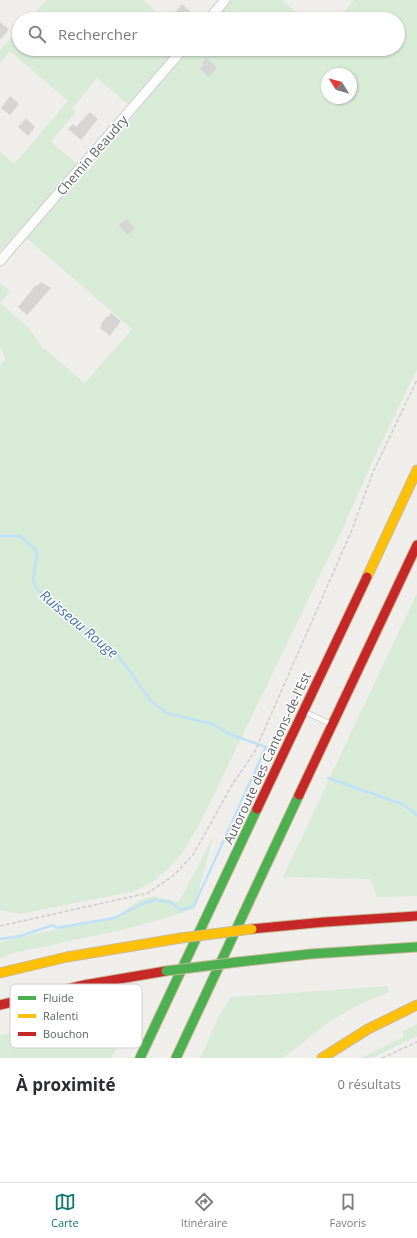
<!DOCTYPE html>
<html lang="fr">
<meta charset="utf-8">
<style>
body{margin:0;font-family:"Open Sans",sans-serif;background:#f7f7f7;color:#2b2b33}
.compass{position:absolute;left:321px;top:68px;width:36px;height:36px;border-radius:50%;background:#fff;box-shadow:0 1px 3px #0004;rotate:307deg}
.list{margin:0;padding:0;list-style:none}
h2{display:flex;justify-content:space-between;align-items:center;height:52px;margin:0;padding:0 16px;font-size:17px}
h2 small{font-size:13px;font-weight:400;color:#7c7c81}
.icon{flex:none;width:22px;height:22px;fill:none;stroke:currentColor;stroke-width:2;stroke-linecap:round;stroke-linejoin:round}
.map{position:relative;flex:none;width:417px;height:1058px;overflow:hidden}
.search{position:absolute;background:#fff;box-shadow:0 1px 3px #0004;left:12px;right:12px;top:12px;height:44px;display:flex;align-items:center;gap:10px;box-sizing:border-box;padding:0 14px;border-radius:22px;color:#7c7c81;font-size:15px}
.sheet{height:124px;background:#fff}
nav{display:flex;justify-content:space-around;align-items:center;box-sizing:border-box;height:56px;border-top:1px solid #e1e1e2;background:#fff;font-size:11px;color:#7c7c81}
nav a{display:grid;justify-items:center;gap:2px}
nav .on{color:#0f766e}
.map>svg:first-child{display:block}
</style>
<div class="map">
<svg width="417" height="1058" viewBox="0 0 417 1058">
<rect width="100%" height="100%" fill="#efeeea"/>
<g fill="#d8ebd6" fill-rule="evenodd">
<polygon points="47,0 143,0 165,19 29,19"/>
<polygon points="232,0 282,0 304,19 216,19"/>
<path d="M 354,0 L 417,0 L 417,369 L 376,454 L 342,530 L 202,819 L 183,852 L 169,868 L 154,881 L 136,891 L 20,914 L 0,910 L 0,365 L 5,359 L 0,346 L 0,283 L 10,291 L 0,303 L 28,327 L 42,347 L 85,383 L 132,329 L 18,231 L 0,251 L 0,152 L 14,164 L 68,101 L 10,51 L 0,63 L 0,50 L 19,29 L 19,49 L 398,49 L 398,19 L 351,19 L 350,17 L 338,19 ZM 327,74 L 351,74 L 351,98 L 327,98 ZM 97,78 L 137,112 L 87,172 L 51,142 L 76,112 L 72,109 Z"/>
<polygon points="417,593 417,896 377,897 370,879 283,877"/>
<polygon points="213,837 194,909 135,927 14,953 0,958 0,943 11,939 114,918 138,901 153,896 179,902"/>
<polygon points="388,986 389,992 356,1006 329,1022 283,1058 200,1058 220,1014 231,997"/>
<polygon points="143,1007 111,1058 0,1058 0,1035 50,1024"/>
<polygon points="417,1024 417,1036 372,1058 361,1058 403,1037 403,1031"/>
</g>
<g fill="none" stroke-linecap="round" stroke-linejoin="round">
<g stroke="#bfe0f9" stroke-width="2.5">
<polyline points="0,536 20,536 37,551 33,581 38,590 118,655 151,701 167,713 212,724 229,734 266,747 194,906 181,910 170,902 155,900 142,904 114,918 56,928 53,925 20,936 0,939"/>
<polyline points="328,778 402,804 417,815"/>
</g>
</g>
<g fill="#d6d5d3">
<polygon points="182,4 191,12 188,15 193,19 182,19 175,12"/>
<polygon points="0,22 9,29 0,40"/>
<polygon points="206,58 217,68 209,77 200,69 204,64 202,63"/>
<polygon points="10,96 19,104 10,115 1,108"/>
<polygon points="90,112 98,119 81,140 68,129 73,124 76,127"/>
<polygon points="26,118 35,127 28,136 18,127"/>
<polygon points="127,219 135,228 127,235 119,225"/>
<polygon points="41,282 51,288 27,315 18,307 36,285 37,286"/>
<polygon points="111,313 121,321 110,336 100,328 102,324 101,324 107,316 108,317"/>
</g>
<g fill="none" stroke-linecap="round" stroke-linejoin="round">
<g stroke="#cbcccc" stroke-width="6">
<polyline id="lane" points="305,712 329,723"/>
</g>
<g stroke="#cbcccc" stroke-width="11">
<g id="street">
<polyline points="209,19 225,0"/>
<polyline points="0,261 183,49"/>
</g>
</g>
<g stroke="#c8b996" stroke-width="11">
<g id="fast">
<polyline points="238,962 310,954 417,947"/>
<polyline points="140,1058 257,809"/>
<polyline points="176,1058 299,795"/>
</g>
</g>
<g stroke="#c8b996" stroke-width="11">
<g id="slow">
<polyline points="367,577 417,470"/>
<polyline points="0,973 67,957 181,938"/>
<polyline points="322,1058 368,1029 417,1005"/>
</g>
</g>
<g stroke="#c8b996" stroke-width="11">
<g id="jam">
<polyline points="299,795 417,545"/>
<polyline points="257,809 367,577"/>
<polyline points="252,929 325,922 417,916"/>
<polyline points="0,1005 84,985 166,971"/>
</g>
</g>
<g stroke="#cacfcc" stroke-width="1.5" stroke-dasharray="4 2" stroke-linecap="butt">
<polyline points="0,926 148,893 174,875 193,855 232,785 255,751 352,530 373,472 417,380"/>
<polyline points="382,1058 417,1042"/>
</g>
<use href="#lane" stroke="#fdfcfc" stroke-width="4.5"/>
<use href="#street" stroke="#fdfcfc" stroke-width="9"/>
<use href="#fast" stroke="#4caf50" stroke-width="9"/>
<use href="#slow" stroke="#ffc107" stroke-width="9"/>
<use href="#jam" stroke="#c62828" stroke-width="9"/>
<g stroke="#c8b996" stroke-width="11" stroke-linecap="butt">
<polyline id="fast-bridge" points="166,971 238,962"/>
</g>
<g stroke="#c8b996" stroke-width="11" stroke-linecap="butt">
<polyline id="slow-bridge" points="181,938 252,929"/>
</g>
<use href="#fast-bridge" stroke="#4caf50" stroke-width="9"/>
<use href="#slow-bridge" stroke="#ffc107" stroke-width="9"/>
</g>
<g text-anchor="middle" stroke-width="3" stroke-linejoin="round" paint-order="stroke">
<g font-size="13" fill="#5f6368" stroke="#fff">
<text transform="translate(92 155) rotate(-49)" y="5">Chemin Beaudry</text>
<text transform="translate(267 758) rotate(-65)" y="5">Autoroute des Cantons-de-l'Est</text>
</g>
<g font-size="14" font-style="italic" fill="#4174aa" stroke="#fff">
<text transform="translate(79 624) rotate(40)" y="5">Ruisseau Rouge</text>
</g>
</g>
<rect x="10" y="984" width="132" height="64" rx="6" fill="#fff" stroke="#cfd0d2" stroke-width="1"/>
<rect x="18" y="996" width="18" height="4" fill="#4caf50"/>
<rect x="18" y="1014" width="18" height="4" fill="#ffc107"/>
<rect x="18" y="1032" width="18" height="4" fill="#c62828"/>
<g font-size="11" fill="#5f6368">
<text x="43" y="1002">Fluide</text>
<text x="43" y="1020">Ralenti</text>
<text x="43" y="1038">Bouchon</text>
</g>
</svg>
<svg class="compass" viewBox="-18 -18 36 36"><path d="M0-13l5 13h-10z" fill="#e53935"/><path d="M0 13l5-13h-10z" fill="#7c7c81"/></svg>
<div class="search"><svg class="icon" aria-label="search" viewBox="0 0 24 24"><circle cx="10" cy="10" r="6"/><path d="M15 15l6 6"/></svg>Rechercher</div>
</div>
<section class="sheet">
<h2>À proximité<small>0 résultats</small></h2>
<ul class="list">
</ul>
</section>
<nav>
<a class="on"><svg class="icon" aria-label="map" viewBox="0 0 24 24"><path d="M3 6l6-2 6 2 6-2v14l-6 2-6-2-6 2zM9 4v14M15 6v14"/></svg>Carte</a>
<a><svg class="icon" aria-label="directions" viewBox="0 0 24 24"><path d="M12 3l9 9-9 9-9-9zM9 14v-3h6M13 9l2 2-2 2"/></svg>Itinéraire</a>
<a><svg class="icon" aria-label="saved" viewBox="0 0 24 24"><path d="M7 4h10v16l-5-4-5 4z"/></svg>Favoris</a>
</nav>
